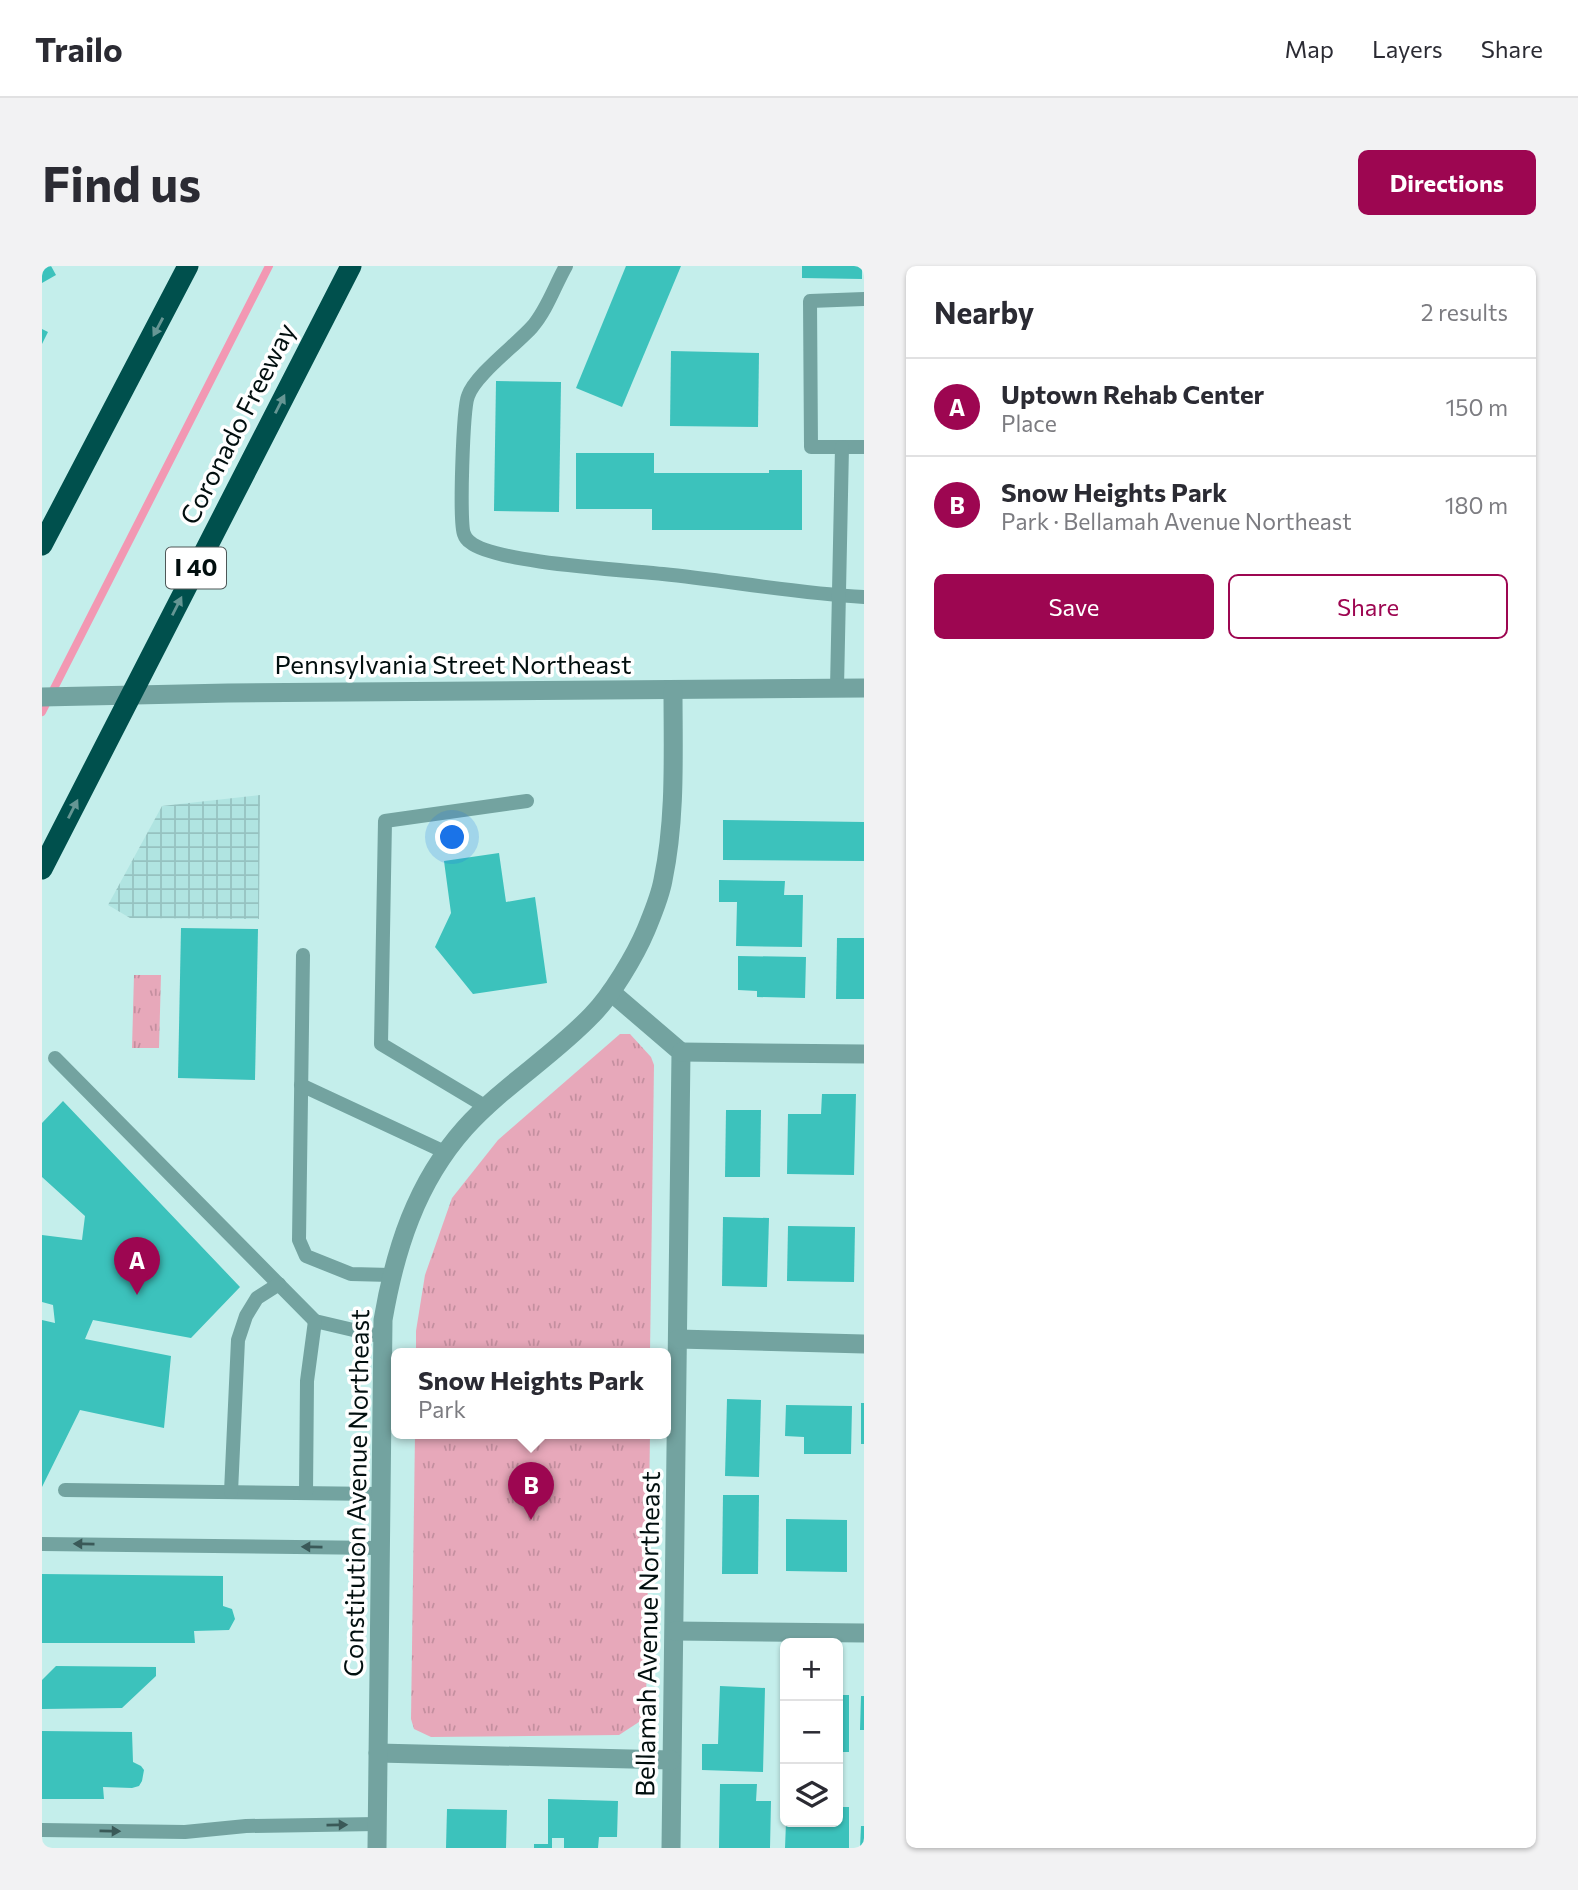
<!DOCTYPE html>
<meta charset="utf-8">
<style>
body{margin:0;font-family:Commissioner,sans-serif;background:#f2f2f3;color:#2b2b33}
.controls{position:absolute;right:21px;bottom:21px;display:grid;overflow:hidden;border-radius:10px;box-shadow:0 2px 5px #0004}
.controls button{width:63px;height:63px;display:grid;place-items:center;padding:0;border:0;border-bottom:2px solid #e1e1e2;background:#fff;color:#2b2b33;font:35px sans-serif}
.you{position:absolute;left:411px;top:572px;width:24px;height:24px;margin:-18px;border:5px solid #fff;border-radius:50%;background:#1a73e8;box-shadow:0 0 0 10px #1a73e833}
.badge{display:grid;place-items:center;width:46px;height:46px;border-radius:50%;background:#9d0651;color:#fff;font-size:23px;font-weight:700}
.pin{position:absolute;translate:-50% -58px;filter:drop-shadow(0 2px 4px #0008)}
.pin::after{content:'';position:absolute;top:37px;width:24px;height:21px;background:inherit;clip-path:polygon(0 0,100% 0,50% 100%)}
.popup{position:absolute;left:349px;top:1082px;width:280px;height:91px;box-sizing:border-box;display:grid;place-content:center;border-radius:10px;background:#fff;filter:drop-shadow(0 2px 5px #0005);font-size:23px;white-space:nowrap;color:#7c7c81}
.popup b{font-size:26px;color:#2b2b33}
.popup::after{content:'';position:absolute;left:50%;top:100%;margin-left:-14px;border:14px solid transparent;border-top-color:#fff}
.list{margin:0;padding:0;list-style:none}
h2{display:flex;justify-content:space-between;align-items:center;height:91px;margin:0;padding:0 28px;font-size:30px}
h2 small{font-size:23px;font-weight:400;color:#7c7c81}
.list li{display:grid;grid-template-columns:46px 1fr auto;gap:21px;align-items:center;box-sizing:border-box;height:98px;padding:0 28px;border-top:2px solid #e1e1e2}
.list b{display:block;font-size:26px;white-space:nowrap}
.list p{margin:0;font-size:23px;white-space:nowrap;color:#7c7c81}
.list em{font-size:23px;font-style:normal;color:#7c7c81}
.actions{display:flex;gap:14px;padding:21px 28px}
.actions a{flex:1;padding:16px 0;border:2px solid #9d0651;border-radius:10px;text-align:center;font-size:24px;color:#9d0651}
.actions .main{background:#9d0651;color:#fff}
.icon{flex:none;width:38px;height:38px;fill:none;stroke:currentColor;stroke-width:2;stroke-linecap:round;stroke-linejoin:round}
.map{position:relative;flex:none;width:822px;height:1582px;overflow:hidden;border-radius:10px}
header{display:flex;align-items:center;gap:42px;box-sizing:border-box;height:98px;padding:0 35px;background:#fff;border-bottom:2px solid #e1e1e2}
header strong{font-size:33px}
nav{display:flex;gap:38px;margin-inline-start:auto;font-size:24px}
.intro{display:flex;align-items:center;justify-content:space-between;box-sizing:border-box;height:168px;padding:0 42px}
h1{margin:0;font-size:49px}
.button{padding:18px 32px;border-radius:10px;background:#9d0651;color:#fff;font-size:24px;font-weight:700}
main{display:flex;gap:42px;padding:0 42px}
aside{flex:1;background:#fff;border-radius:10px;box-shadow:0 2px 5px #0004}
.map>svg:first-child{display:block}
</style>
<header>
<strong>Trailo</strong>
<nav><a>Map</a><a>Layers</a><a>Share</a></nav>
</header>
<div class="intro"><h1>Find us</h1><a class="button">Directions</a></div>
<main>
<div class="map">
<svg width="822" height="1582" viewBox="0 0 822 1582">
<defs>
<pattern id="industrial-grid" width="8" height="8" patternUnits="userSpaceOnUse" patternTransform="scale(1.75)"><rect width="8" height="8" fill="#b0e4e1"/><path d="M0 4h8M4 0v8" fill="none" stroke="#96c2c0"/></pattern>
<pattern id="park-tufts" width="24" height="20" patternUnits="userSpaceOnUse" patternTransform="scale(1.75)"><rect width="24" height="20" fill="#e7a8ba"/><path d="M3 7l-1-3M5 7V3M7 7l1-3M15 17l-1-3M17 17v-4M19 17l1-3" fill="none" stroke="#c48f9f"/></pattern>
</defs>
<rect width="100%" height="100%" fill="#c4eeeb"/>
<polygon fill="url(#industrial-grid)" points="218,529 217,653 88,652 66,639 120,540"/>
<g fill="url(#park-tufts)">
<polygon points="92,709 119,709 117,782 90,782"/>
<polygon points="578,768 588,768 609,791 612,799 608,1088 374,1088 374,1065 383,1009 410,932 456,874"/>
<polygon points="373,1168 608,1168 604,1442 597,1456 577,1469 389,1471 372,1463 369,1453"/>
</g>
<g fill="none" stroke-linecap="round" stroke-linejoin="round">
<polyline stroke="#f298b3" stroke-width="8" points="0,446 227,0"/>
</g>
<g fill="#3cc2bc">
<polygon points="0,0 9,0 14,9 0,17"/>
<polygon points="584,0 639,0 580,141 534,122"/>
<polygon points="760,0 820,0 820,13 760,12"/>
<polygon points="0,63 6,66 0,78"/>
<polygon points="629,85 717,87 716,161 628,160"/>
<polygon points="454,115 519,116 517,246 452,245"/>
<polygon points="534,187 612,187 612,207 727,207 727,204 760,204 760,264 610,264 610,243 534,243"/>
<polygon points="681,554 822,556 822,595 681,594"/>
<polygon points="457,587 464,636 493,631 505,717 431,728 393,681 409,647 402,595"/>
<polygon points="677,614 743,615 742,629 761,629 760,681 694,680 695,636 677,636"/>
<polygon points="139,662 216,663 213,814 136,812"/>
<polygon points="795,672 822,672 822,733 794,733"/>
<polygon points="696,690 764,691 763,732 715,731 715,725 696,724"/>
<polygon points="780,828 814,828 812,909 745,908 746,848 779,848"/>
<polygon points="21,835 198,1021 149,1072 51,1054 43,1073 129,1090 122,1162 38,1144 0,1221 0,1054 13,1057 11,1039 0,1036 0,969 40,974 43,950 0,911 0,857"/>
<polygon points="684,844 719,844 718,911 683,911"/>
<polygon points="681,951 727,952 725,1021 680,1020"/>
<polygon points="746,960 813,961 812,1016 745,1015"/>
<polygon points="685,1133 719,1134 717,1211 683,1210"/>
<rect x="819" y="1137" width="3" height="41"/>
<polygon points="744,1139 810,1140 809,1188 762,1188 762,1171 743,1170"/>
<polygon points="681,1229 717,1229 716,1308 680,1308"/>
<polygon points="744,1253 805,1254 805,1306 744,1305"/>
<polygon points="0,1308 181,1310 181,1340 190,1343 193,1353 187,1364 152,1365 153,1377 0,1377"/>
<polygon points="14,1400 114,1401 114,1410 80,1442 0,1443 0,1414"/>
<polygon points="678,1420 723,1422 721,1506 660,1504 660,1478 676,1478"/>
<rect x="796" y="1429" width="11" height="57"/>
<polygon points="819,1430 822,1430 822,1464 818,1464"/>
<polygon points="0,1465 90,1466 91,1496 99,1500 102,1504 100,1515 97,1520 90,1522 61,1521 62,1533 0,1533"/>
<polygon points="678,1518 715,1518 714,1535 729,1535 728,1582 677,1582"/>
<polygon points="506,1533 576,1535 575,1571 557,1571 556,1582 522,1582 522,1572 510,1572 510,1582 492,1582 492,1578 506,1578"/>
<polygon points="796,1541 807,1541 807,1582 743,1582 744,1556 796,1556"/>
<polygon points="405,1543 465,1544 464,1582 404,1582"/>
<polygon points="819,1560 822,1560 822,1582 818,1582"/>
</g>
<g fill="none" stroke-linecap="round" stroke-linejoin="round">
<g stroke="#73a3a0" stroke-width="14">
<path d="M 524,0 C 513,19 505,44 490,61 C 474,79 433,109 426,130 C 421,143 417,257 422,268 C 423,271 425,274 428,276 C 452,297 585,304 621,308 C 688,315 754,327 822,331"/>
<polyline points="822,33 768,35 769,181 822,181"/>
<polyline points="795,422 800,181"/>
<polyline points="261,689 257,974 264,990 309,1008 349,1009"/>
<polyline points="13,792 273,1055 341,1071"/>
<polyline points="259,819 405,887"/>
<polyline points="446,842 339,778 343,555 485,535"/>
<polyline points="23,1224 338,1228"/>
<polyline points="189,1226 196,1074 204,1050 215,1032 237,1018"/>
<polyline points="264,1227 265,1115 273,1055"/>
<polyline points="0,1278 338,1282"/>
<polyline points="0,1564 143,1566 204,1560 335,1558"/>
</g>
<g stroke="#73a3a0" stroke-width="19">
<polyline points="569,726 639,786 629,1582"/>
<polyline points="639,786 822,788"/>
<polyline points="636,1073 822,1078"/>
<polyline points="633,1365 822,1367"/>
<polyline points="336,1487 629,1494"/>
</g>
<g stroke="#73a3a0" stroke-width="19">
<polyline points="0,431 186,427 822,422"/>
<path d="M 335,1582 L 341,1054 C 353,984 374,917 423,862 C 461,820 511,790 550,749 C 569,730 593,690 604,664 C 610,649 618,631 621,614 C 634,552 631,487 631,424"/>
</g>
<g stroke="#00504d" stroke-width="21">
<polyline points="0,279 146,0"/>
<polyline points="0,603 309,0"/>
</g>
</g>
<defs><path id="oneway-solid" d="M-6-.8H1V-3.2L6.5 0L1 3.2V.8H-6Z" transform="scale(1.75)"/></defs>
<g fill="#669694">
<use href="#oneway-solid" transform="translate(116 61) rotate(118)"/>
<use href="#oneway-solid" transform="translate(238 138) rotate(-63)"/>
<use href="#oneway-solid" transform="translate(135 340) rotate(-63)"/>
<use href="#oneway-solid" transform="translate(31 543) rotate(-63)"/>
</g>
<g fill="#3a5958">
<use href="#oneway-solid" transform="translate(42 1278) rotate(-179)"/>
<use href="#oneway-solid" transform="translate(270 1281) rotate(-179)"/>
<use href="#oneway-solid" transform="translate(295 1559) rotate(-1)"/>
<use href="#oneway-solid" transform="translate(68 1565) rotate(1)"/>
</g>
<g text-anchor="middle" stroke-width="7" stroke-linejoin="round" paint-order="stroke">
<rect fill="#fff" stroke="#4e5757" stroke-width="2" x="124" y="281.5" width="60" height="41" rx="5"/>
<g font-size="24" font-weight="bold" fill="#020f0f">
<text x="154" y="310">I 40</text>
</g>
<g font-size="26" fill="#020f0f" stroke="#fff">
<text transform="translate(196 158) rotate(-63)" y="9">Coronado Freeway</text>
<text x="411" y="408">Pennsylvania Street Northeast</text>
<text transform="translate(315 1227) rotate(-89)" y="9">Constitution Avenue Northeast</text>
<text transform="translate(606 1368) rotate(-89)" y="9">Bellamah Avenue Northeast</text>
</g>
</g>
</svg>
<div class="controls">
<button>+</button>
<button>−</button>
<button><svg class="icon" aria-label="layers" viewBox="0 0 24 24"><path d="M12 4l9 5-9 5-9-5zM3 14l9 5 9-5"/></svg></button>
</div>
<div class="you"></div>
<div class="pin badge" style="left:95px;top:1029px">A</div>
<div class="pin badge" style="left:489px;top:1254px">B</div>
<div class="popup"><b>Snow Heights Park</b>Park</div>
</div>
<aside>
<h2>Nearby<small>2 results</small></h2>
<ul class="list">
<li><span class="badge">A</span><div><b>Uptown Rehab Center</b><p>Place</p></div><em>150 m</em></li>
<li><span class="badge">B</span><div><b>Snow Heights Park</b><p>Park · Bellamah Avenue Northeast</p></div><em>180 m</em></li>
</ul>
<div class="actions"><a class="main">Save</a><a>Share</a></div>
</aside>
</main>
